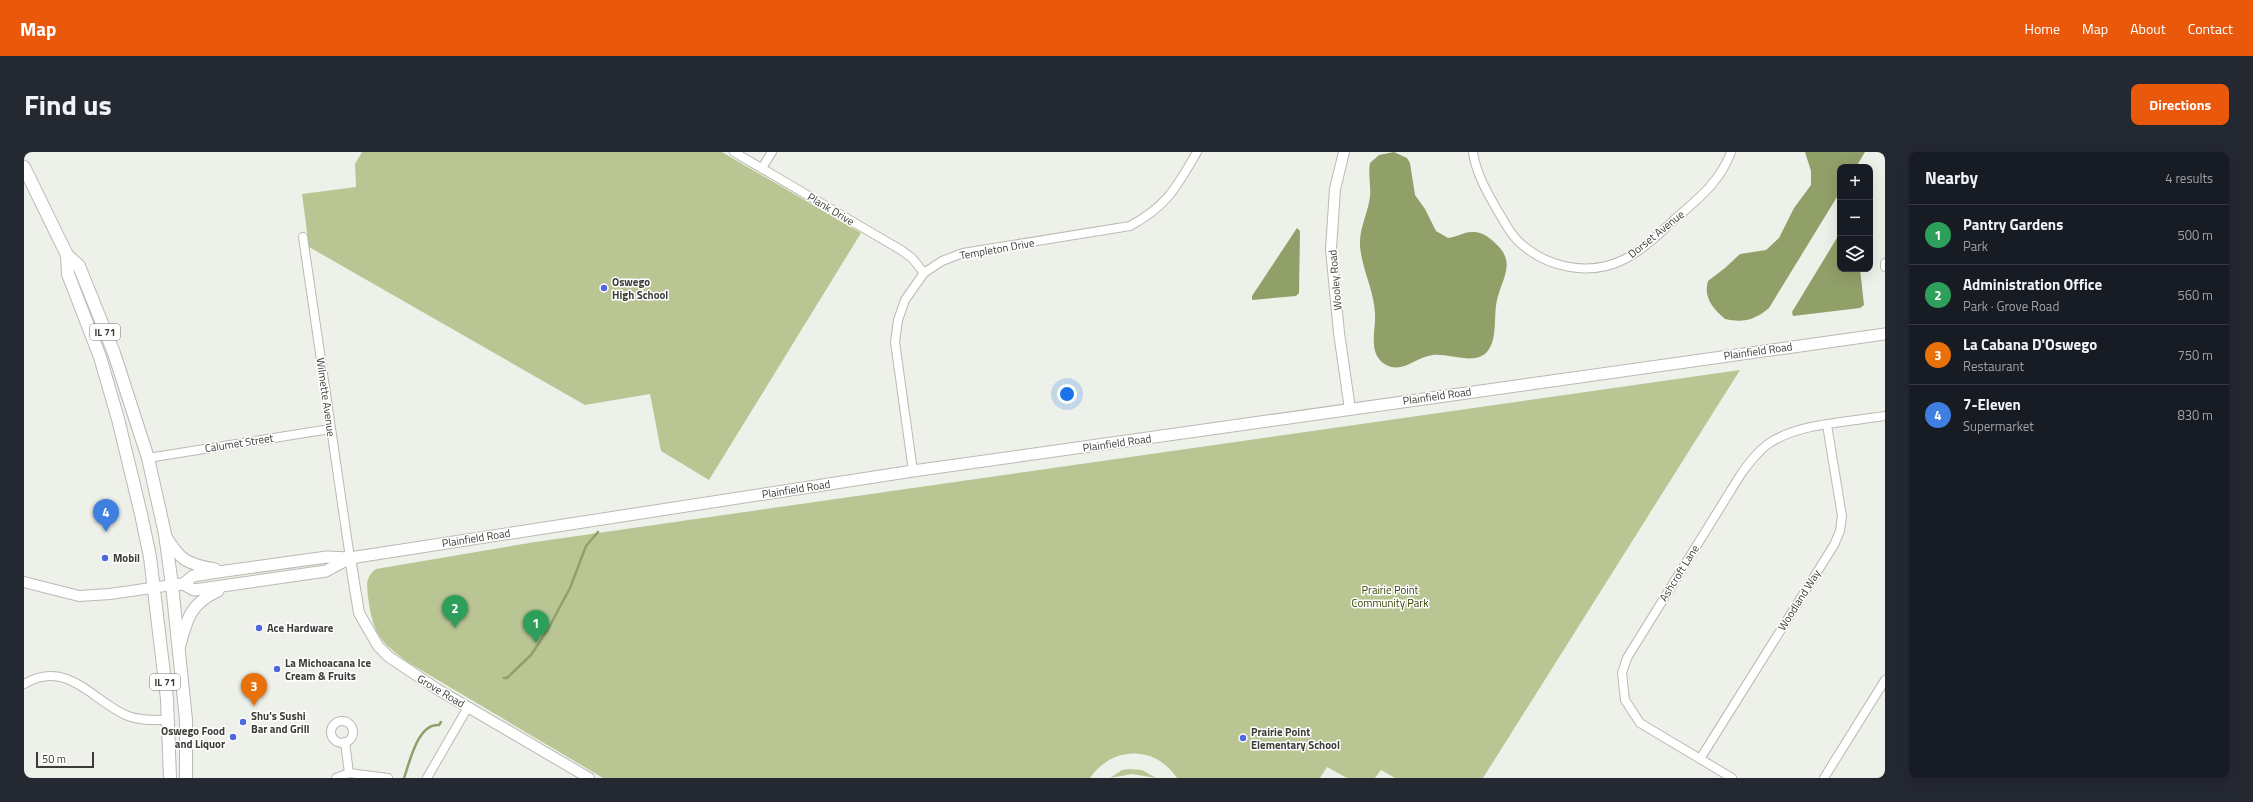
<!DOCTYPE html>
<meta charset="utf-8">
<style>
body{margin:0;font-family:"Titillium Web",sans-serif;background:#242831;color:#f1f3f6}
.controls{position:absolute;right:12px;top:12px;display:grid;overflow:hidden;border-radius:8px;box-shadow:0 4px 16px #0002}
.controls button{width:36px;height:36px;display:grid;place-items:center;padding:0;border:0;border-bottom:1px solid #363941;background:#171b24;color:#f1f3f6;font:20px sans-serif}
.scale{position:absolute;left:12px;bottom:10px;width:58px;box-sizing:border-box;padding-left:4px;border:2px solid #3b3c38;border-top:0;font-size:11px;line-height:14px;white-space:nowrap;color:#3b3c38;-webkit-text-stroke:3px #fff;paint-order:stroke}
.you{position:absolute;left:1043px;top:242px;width:14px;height:14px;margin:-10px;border:3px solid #fff;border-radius:50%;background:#1a73e8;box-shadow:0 0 0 6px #1a73e833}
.badge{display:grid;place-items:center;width:26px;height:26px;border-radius:50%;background:#ea580c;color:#fff;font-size:13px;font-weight:700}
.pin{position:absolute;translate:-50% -33px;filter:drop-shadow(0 1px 2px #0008)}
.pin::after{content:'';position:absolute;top:21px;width:14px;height:12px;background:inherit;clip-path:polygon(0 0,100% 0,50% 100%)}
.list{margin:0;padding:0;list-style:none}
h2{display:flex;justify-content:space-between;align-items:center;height:52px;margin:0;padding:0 16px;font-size:17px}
h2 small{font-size:13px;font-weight:400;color:#9ea1a6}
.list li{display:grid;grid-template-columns:26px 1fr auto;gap:12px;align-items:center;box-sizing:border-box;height:60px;padding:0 16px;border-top:1px solid #363941}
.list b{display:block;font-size:15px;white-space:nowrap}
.list p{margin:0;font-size:13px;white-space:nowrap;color:#9ea1a6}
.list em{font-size:13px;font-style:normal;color:#9ea1a6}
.icon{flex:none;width:22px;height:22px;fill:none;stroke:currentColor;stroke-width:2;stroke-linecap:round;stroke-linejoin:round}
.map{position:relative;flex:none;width:1861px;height:626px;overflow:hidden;border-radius:8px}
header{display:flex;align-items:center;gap:24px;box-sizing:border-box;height:56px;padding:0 20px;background:#ea580c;color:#fff}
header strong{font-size:19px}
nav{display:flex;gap:22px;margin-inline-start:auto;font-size:14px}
.intro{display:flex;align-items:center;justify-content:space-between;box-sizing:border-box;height:96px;padding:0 24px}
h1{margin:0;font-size:28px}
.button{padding:10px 18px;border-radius:8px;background:#ea580c;color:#fff;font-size:14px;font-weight:700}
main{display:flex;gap:24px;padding:0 24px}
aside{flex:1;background:#171b24;border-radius:8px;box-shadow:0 4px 16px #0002}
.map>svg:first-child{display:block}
</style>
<header>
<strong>Map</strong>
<nav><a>Home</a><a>Map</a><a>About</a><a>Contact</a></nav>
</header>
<div class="intro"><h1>Find us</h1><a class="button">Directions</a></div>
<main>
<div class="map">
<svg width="1861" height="626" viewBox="0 0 1861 626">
<rect width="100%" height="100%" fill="#eef1e9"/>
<g fill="#b9c694">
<polygon points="338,0 698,0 837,81 685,328 637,299 626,242 561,253 285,95 278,42 332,35 331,12"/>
<path d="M 1716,218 L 1459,626 L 1371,626 L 1357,618 L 1351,626 L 1323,626 L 1303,615 L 1296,626 L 1153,626 C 1131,593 1088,594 1066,626 L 579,626 L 385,511 C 355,489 349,482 344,445 C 343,433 341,425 352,417 L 511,390 Z"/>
<polygon points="1106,617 1118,618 1132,626 1108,622 1086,626 1098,618"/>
</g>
<g fill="#919f69">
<path d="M 1370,0 L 1383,6 L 1386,11 L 1391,43 L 1401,57 L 1412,79 L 1424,86 C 1433,85 1441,79 1450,80 C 1458,80 1465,85 1471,91 C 1495,112 1475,129 1472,154 C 1470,169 1473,190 1462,201 C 1449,213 1425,201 1409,203 C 1391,205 1377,224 1359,211 C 1344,199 1352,178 1351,162 C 1350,138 1338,118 1336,94 C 1335,76 1344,62 1346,44 C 1347,33 1344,22 1346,11 L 1355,3 Z"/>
<path d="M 1781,0 L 1841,0 L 1832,15 L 1816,15 L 1816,40 L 1745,156 C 1731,168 1719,171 1701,167 C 1689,157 1679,145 1684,129 L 1701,116 L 1716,102 L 1742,98 L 1755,86 L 1770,56 L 1787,33 L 1787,19 Z"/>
<polygon points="1273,76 1276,79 1275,141 1272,144 1228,148 1228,144"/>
<polygon points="1816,81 1816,117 1836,117 1840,153 1836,156 1769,164 1768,160"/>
</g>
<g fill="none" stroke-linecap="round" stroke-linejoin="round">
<g stroke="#919f69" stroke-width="2.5">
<polyline points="480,526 483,526 507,503 523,479 546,436 562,394 574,380"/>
<path d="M 380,626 C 386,609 394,571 415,573 L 417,570"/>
</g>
<g stroke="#b8bbb3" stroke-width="10">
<g id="minor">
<polyline points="710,0 877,98 888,106 900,121"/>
<path d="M 1449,0 C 1452,22 1464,42 1475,61 C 1481,71 1486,81 1494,89 C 1522,116 1566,125 1601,107 C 1620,97 1636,81 1651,67 C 1674,47 1696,30 1707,0"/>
<polyline points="738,16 748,0"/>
<polyline points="279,85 326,406"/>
<polyline points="1861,111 1861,115"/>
<polyline points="124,306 306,277"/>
<path d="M 889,319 L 871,190 L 874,168 L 881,148 L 900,121 L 918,109 L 939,101 L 1106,74 C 1143,54 1152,36 1173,0"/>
<path d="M 0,532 C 44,506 69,550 104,564 C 117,569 131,568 144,568"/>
<circle cx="318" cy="580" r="11"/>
<polyline points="321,590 325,621"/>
<polyline points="1676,607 1810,393 1816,379 1818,364 1803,273"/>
<polyline points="312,626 325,621 364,626"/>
<polyline points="403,626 444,555"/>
<path d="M 1708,626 L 1616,571 L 1601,548 L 1598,521 L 1603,506 L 1717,322 C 1725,311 1733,300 1744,292 C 1774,271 1825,270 1861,264"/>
<polyline points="1800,626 1861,528"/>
</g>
</g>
<g stroke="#b8bbb3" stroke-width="12">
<g id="tertiary">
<polyline points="1320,0 1311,37 1307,97 1315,181 1326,257"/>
<polyline points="326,406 335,461 354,494 365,505 413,537 565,626"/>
<polyline points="0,430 55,444 86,442 148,433"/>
</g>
</g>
<g stroke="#b8bbb3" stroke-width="13">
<g id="secondary">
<path d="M 141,383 C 156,408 162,412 191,417"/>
<polyline points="159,432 170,438 302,419 324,407"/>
<polyline points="148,433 159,432 169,424 187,421 303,405 326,406 889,319 1861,182"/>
<path d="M 155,496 C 163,468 165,452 194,439"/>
</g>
</g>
<g stroke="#b8bbb3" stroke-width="14">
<g id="primary">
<polyline points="0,15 43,103 55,114 90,201 124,306 141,382 148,433 162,568 162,626"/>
<polyline points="43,103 44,122 76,205 94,267 117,362 126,405 143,547 146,626"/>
</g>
</g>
<use href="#minor" stroke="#fff" stroke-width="8"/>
<use href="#tertiary" stroke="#fff" stroke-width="10"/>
<use href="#secondary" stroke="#fff" stroke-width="11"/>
<use href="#primary" stroke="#fff" stroke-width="12"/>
</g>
<g fill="#4f68dd" stroke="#fff" stroke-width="1.5">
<circle cx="580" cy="136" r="4"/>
<circle cx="81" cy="406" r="4"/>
<circle cx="235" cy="476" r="4"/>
<circle cx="253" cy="517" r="4"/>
<circle cx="219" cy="570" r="4"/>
<circle cx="209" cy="585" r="4"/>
<circle cx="1219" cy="586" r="4"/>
</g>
<g text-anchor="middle" stroke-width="3" stroke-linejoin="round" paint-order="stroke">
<g fill="#fff" stroke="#767674" stroke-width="1">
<rect x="66" y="172" width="30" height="16" rx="3"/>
<rect x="126" y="522" width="30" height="16" rx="3"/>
</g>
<g font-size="10" font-weight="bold" fill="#3b3c38">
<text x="81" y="184">IL 71</text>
<text x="141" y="534">IL 71</text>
</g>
<g font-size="11" fill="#3b3c38" stroke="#fff">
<text transform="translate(807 57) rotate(31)" y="4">Plank Drive</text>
<text transform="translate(1632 82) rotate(-39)" y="4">Dorset Avenue</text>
<text transform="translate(973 97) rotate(-10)" y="4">Templeton Drive</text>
<text transform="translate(1311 128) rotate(-95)" y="4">Wooley Road</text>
<text transform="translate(1734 199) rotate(-8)" y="4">Plainfield Road</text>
<text transform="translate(1413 244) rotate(-8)" y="4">Plainfield Road</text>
<text transform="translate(302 245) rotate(82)" y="4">Wilmette Avenue</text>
<text transform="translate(215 291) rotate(-9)" y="4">Calumet Street</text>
<text transform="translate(1093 291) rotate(-8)" y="4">Plainfield Road</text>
<text transform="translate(772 337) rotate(-9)" y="4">Plainfield Road</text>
<text transform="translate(452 386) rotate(-9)" y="4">Plainfield Road</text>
<text transform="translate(1655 421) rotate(-58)" y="4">Ashcroft Lane</text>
<text transform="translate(1775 448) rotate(-58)" y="4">Woodland Way</text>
<text transform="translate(417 539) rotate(31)" y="4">Grove Road</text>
</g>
<g font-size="11" font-weight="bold" fill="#3b3c38" stroke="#fff" text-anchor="start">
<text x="588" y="134">Oswego<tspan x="588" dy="13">High School</tspan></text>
<text x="89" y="410">Mobil</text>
<text x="243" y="480">Ace Hardware</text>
<text x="261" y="515">La Michoacana Ice<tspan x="261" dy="13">Cream &amp; Fruits</tspan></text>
<text x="227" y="568">Shu's Sushi<tspan x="227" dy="13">Bar and Grill</tspan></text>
<text x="201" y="583" text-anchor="end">Oswego Food<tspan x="201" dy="13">and Liquor</tspan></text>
<text x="1227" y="584">Prairie Point<tspan x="1227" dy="13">Elementary School</tspan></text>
</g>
<g font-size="11" fill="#354100" stroke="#fff">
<text x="1366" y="442">Prairie Point<tspan x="1366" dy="13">Community Park</tspan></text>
</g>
</g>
</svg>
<div class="controls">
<button>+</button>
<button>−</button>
<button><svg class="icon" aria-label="layers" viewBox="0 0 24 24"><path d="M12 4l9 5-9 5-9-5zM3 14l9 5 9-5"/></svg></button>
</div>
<div class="scale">50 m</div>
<div class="you"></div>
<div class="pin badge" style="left:512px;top:491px;background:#2e9e5b">1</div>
<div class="pin badge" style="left:431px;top:476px;background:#2e9e5b">2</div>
<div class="pin badge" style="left:230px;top:554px;background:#e8710a">3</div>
<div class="pin badge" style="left:82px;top:380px;background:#3f7fe0">4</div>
</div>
<aside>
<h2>Nearby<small>4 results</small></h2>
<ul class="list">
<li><span class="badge" style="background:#2e9e5b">1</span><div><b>Pantry Gardens</b><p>Park</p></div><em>500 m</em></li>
<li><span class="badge" style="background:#2e9e5b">2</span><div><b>Administration Office</b><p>Park · Grove Road</p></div><em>560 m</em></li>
<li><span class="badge" style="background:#e8710a">3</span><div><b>La Cabana D'Oswego</b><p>Restaurant</p></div><em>750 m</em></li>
<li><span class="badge" style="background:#3f7fe0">4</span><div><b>7-Eleven</b><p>Supermarket</p></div><em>830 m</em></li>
</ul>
</aside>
</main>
